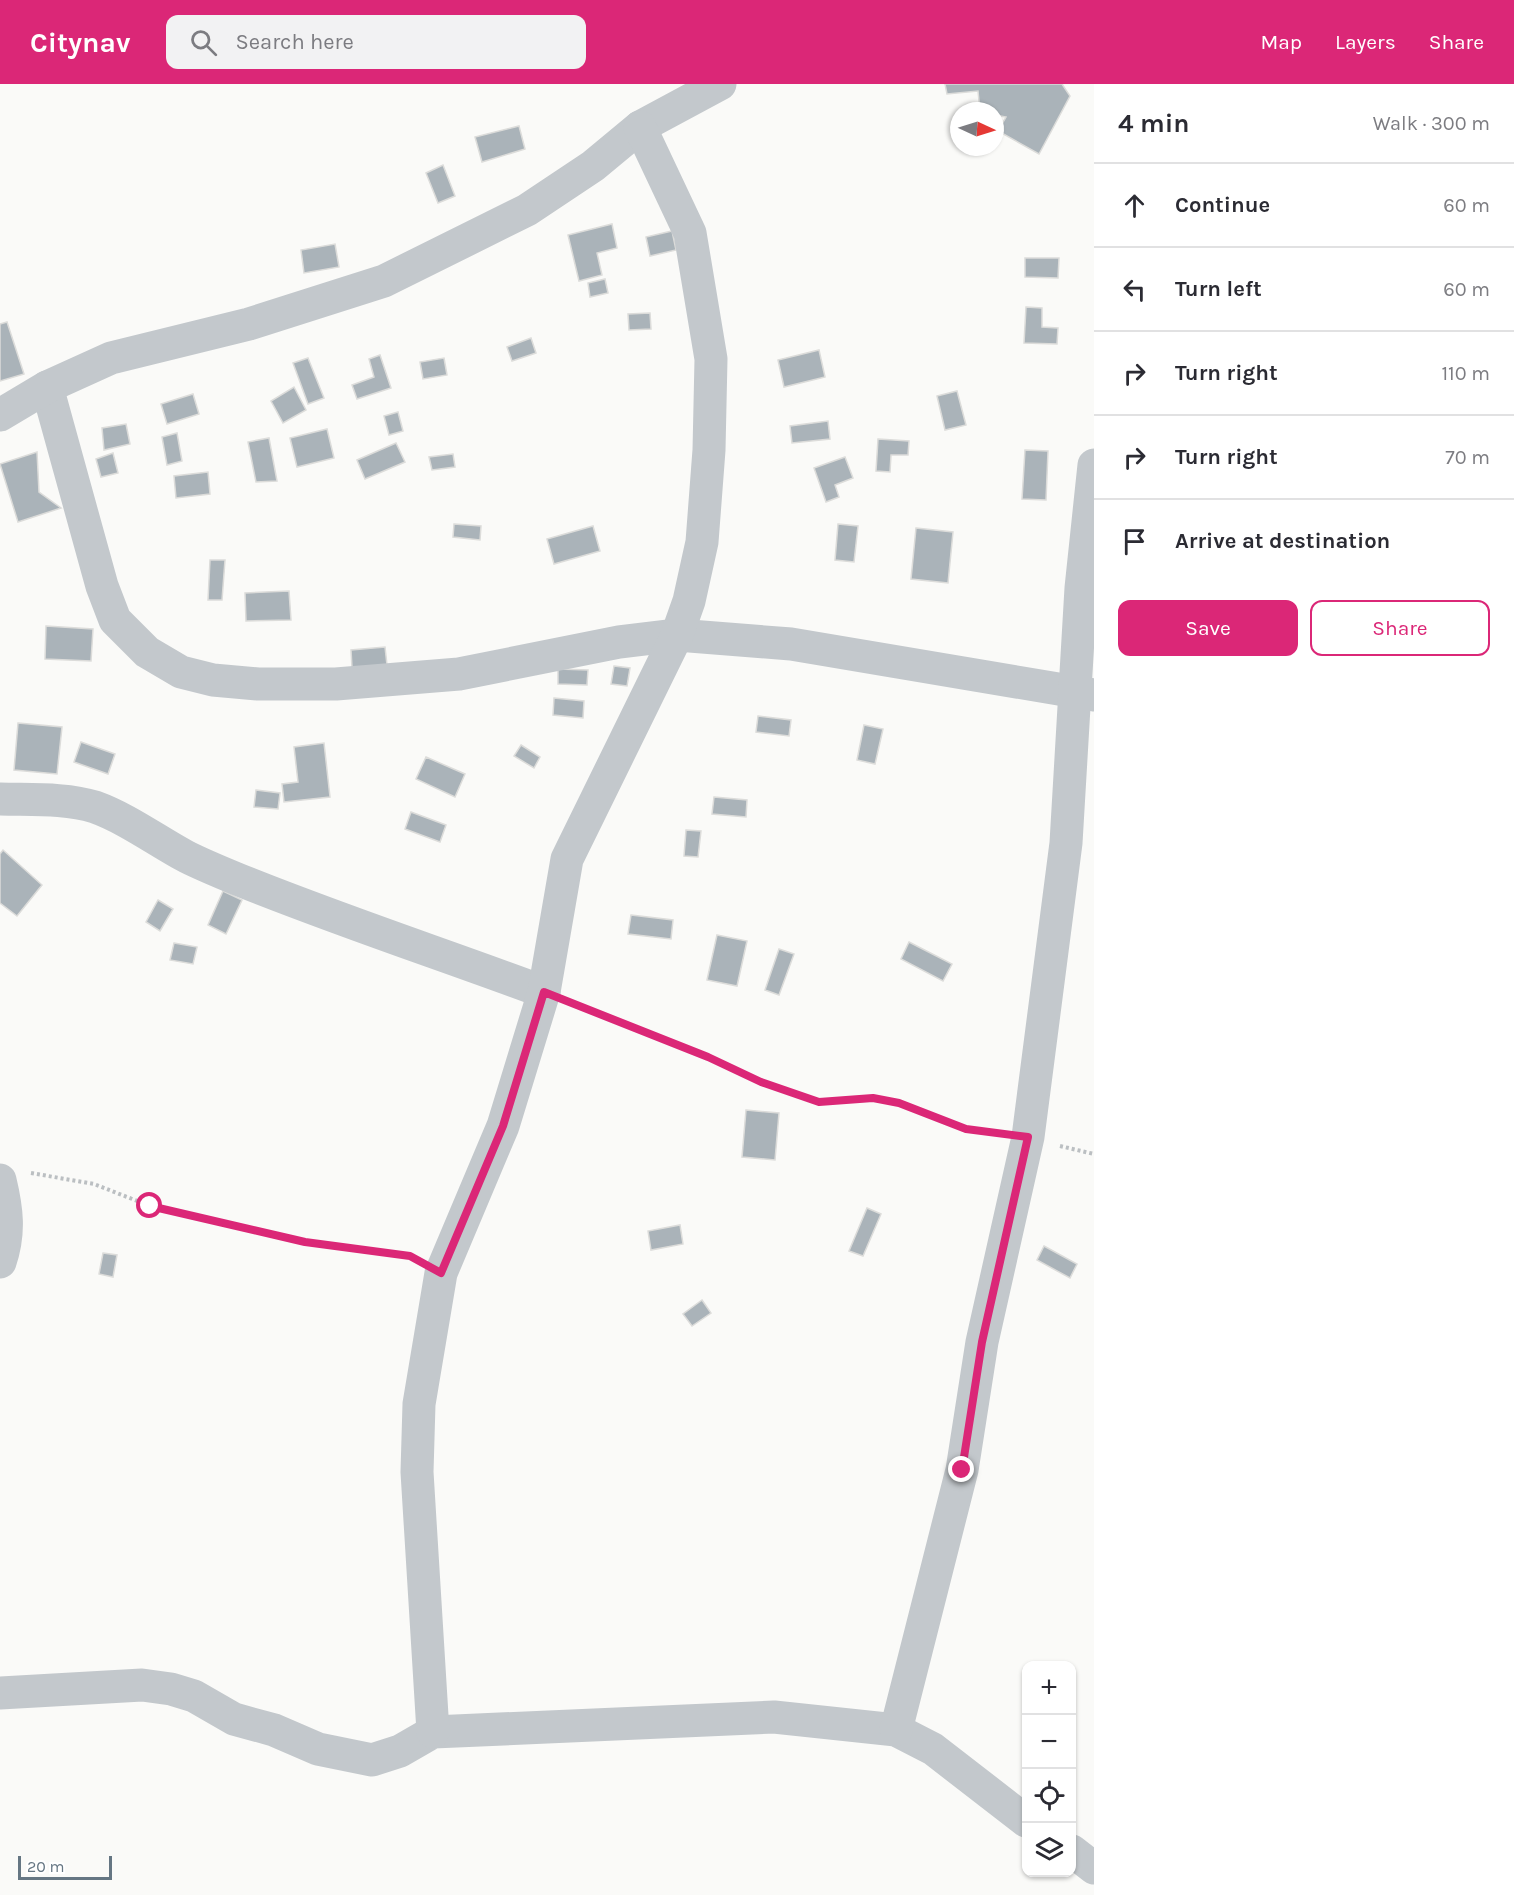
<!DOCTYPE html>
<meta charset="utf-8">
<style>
body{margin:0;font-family:Karla,sans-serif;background:#f2f2f3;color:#2b2b33}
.controls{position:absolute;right:18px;bottom:18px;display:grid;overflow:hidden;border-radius:12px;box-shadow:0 2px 4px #0004}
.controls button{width:54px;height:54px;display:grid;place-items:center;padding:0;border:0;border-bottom:2px solid #e1e1e2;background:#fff;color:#2b2b33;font:30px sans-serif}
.compass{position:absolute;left:950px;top:18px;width:54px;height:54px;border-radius:50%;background:#fff;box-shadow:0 2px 4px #0004;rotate:94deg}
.scale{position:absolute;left:18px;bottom:15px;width:94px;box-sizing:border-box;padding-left:6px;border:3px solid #657683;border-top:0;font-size:16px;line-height:21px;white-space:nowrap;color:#657683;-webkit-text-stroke:4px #fff;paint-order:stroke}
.stop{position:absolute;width:18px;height:18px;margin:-14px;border:4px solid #db2777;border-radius:50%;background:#fff}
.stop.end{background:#db2777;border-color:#fff;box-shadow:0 2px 6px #0008}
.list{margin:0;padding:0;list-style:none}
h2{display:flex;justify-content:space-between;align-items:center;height:78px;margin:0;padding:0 24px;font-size:26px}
h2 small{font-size:20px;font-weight:400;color:#7c7c81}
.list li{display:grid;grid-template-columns:39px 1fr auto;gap:18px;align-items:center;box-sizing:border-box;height:84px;padding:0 24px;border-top:2px solid #e1e1e2}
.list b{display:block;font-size:22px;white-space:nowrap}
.list em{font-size:20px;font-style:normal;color:#7c7c81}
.actions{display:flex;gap:12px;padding:18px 24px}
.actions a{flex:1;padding:14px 0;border:2px solid #db2777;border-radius:12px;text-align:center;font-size:21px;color:#db2777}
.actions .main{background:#db2777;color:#fff}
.icon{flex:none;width:33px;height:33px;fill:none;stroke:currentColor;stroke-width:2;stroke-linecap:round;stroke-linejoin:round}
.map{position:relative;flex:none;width:1094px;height:1811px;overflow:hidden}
header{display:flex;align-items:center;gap:36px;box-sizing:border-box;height:84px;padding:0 30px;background:#db2777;color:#fff}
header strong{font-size:28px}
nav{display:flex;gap:33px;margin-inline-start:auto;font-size:21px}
.search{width:420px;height:54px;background:#f2f2f3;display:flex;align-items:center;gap:15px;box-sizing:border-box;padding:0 21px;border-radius:12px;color:#7c7c81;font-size:22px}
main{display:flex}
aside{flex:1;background:#fff}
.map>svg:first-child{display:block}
</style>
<header>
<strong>Citynav</strong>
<div class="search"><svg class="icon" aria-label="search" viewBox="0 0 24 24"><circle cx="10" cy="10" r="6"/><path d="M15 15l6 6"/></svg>Search here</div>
<nav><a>Map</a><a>Layers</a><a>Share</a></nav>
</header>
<main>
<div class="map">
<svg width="1094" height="1811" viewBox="0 0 1094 1811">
<rect width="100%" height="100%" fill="#fafaf8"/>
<g fill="#aab3b9" stroke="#dcdcda" stroke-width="1.5">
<polygon points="945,0 1062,0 1070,12 1039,70 998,47 1006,33 995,31 995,27 980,27 978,7 947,10"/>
<polygon points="519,42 525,65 482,78 475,53"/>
<polygon points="443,81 455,112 438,119 426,89"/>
<polygon points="612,140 617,164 597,169 602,191 579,197 568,151"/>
<polygon points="672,147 676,166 650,172 646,153"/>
<polygon points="335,160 339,183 304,189 301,166"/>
<polygon points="1025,174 1059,174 1058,194 1025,193"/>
<polygon points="605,195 608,209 590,213 588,199"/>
<polygon points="1026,223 1042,224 1042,243 1058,244 1057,260 1024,259"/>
<polygon points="650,229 651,245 629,246 628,230"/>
<polygon points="7,238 24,290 0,297 0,240"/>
<polygon points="531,254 536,269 512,277 507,263"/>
<polygon points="819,266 825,293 784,303 778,276"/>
<polygon points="380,271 391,304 357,315 352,301 374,293 369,275"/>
<polygon points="308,274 324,314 308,320 293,279"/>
<polygon points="444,274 447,291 423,295 420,278"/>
<polygon points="294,303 306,326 283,339 271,317"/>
<polygon points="957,307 966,341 945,346 937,312"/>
<polygon points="193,310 199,330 167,340 161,320"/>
<polygon points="398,328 403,347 389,351 384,332"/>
<polygon points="828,337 830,355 792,359 790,342"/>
<polygon points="126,340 130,360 104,366 102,344"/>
<polygon points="327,345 334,374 297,383 290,354"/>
<polygon points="177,349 182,377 167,381 162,353"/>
<polygon points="269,354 277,397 256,398 248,358"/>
<polygon points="878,355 909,357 908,371 891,371 890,388 876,387"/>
<polygon points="396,359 405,378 365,395 357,376"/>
<polygon points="1025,366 1048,367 1046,416 1022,415"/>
<polygon points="37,368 39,408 61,424 18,438 0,380"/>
<polygon points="113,369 118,389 101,393 96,375"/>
<polygon points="453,370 455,383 432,386 429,373"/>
<polygon points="845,373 853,394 835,401 839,413 826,418 814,384"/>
<polygon points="208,388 210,410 176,414 174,392"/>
<polygon points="454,440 481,442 480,456 453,453"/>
<polygon points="838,440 858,442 854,478 835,476"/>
<polygon points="593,442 600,467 554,480 547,455"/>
<polygon points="916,444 953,448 948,499 911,495"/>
<polygon points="210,476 225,476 222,516 208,516"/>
<polygon points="289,507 291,536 246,537 245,509"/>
<polygon points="46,542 93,545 91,577 45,575"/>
<polygon points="385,563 387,581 352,584 351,566"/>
<polygon points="614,582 630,584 627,602 611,600"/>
<polygon points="558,585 588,586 587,601 558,600"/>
<polygon points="554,614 584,617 583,634 553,631"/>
<polygon points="758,632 791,636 789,652 756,648"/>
<polygon points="18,639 62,643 57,690 14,686"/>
<polygon points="864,641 883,645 875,680 857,676"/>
<polygon points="81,658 115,670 108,690 74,678"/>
<polygon points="324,659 330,713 284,718 282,700 298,698 294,663"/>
<polygon points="521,661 540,673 534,684 514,672"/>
<polygon points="426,673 465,690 455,713 416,695"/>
<polygon points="256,706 280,709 278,725 254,723"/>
<polygon points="714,713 747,716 746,733 712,730"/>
<polygon points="411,728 446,741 440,758 405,745"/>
<polygon points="686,746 701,747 698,773 684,772"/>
<polygon points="3,766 42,801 17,832 0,819 0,770"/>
<polygon points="223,807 242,816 226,850 208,841"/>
<polygon points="158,816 173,825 160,847 146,838"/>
<polygon points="631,831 673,836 671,855 628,850"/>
<polygon points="717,851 747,857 737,902 707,896"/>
<polygon points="909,858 952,880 943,897 901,875"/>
<polygon points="174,859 197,863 193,880 170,876"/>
<polygon points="779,865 794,870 779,911 765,906"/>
<polygon points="746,1026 779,1029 775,1076 742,1073"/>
<polygon points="867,1124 881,1130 863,1172 849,1167"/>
<polygon points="680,1141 683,1160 651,1166 648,1147"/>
<polygon points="1044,1162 1077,1180 1070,1194 1037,1176"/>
<polygon points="103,1169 117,1171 113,1193 99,1190"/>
<polygon points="702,1216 711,1229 692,1242 683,1230"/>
</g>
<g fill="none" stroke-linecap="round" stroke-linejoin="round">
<g stroke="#bbbfc2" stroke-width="4" stroke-dasharray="3 3" stroke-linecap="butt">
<polyline points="573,919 708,973 761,998 819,1018 873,1014 899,1019 965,1045 997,1049"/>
<polyline points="1060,1062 1094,1070"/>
<polyline points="31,1089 94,1100 150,1122 305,1158 412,1173"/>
</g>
<g stroke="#c3c8cc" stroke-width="33">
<polyline points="47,303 102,502 115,536 147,568 181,588 213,596 258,600 336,600 459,590 619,558 677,551 791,560 1094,611"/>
<polyline points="0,331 47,303 111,274 249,240 384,197 527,126 593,82 640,43 720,0"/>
<path d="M 0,715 C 30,716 66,714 95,723 C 128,735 157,757 187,773 C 203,781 220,788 237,795 C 338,836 442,870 544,908"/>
<path d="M 0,1096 C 7,1125 10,1149 0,1178"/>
<polyline points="0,1609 142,1601 171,1605 194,1612 234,1635 274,1646 318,1665 372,1676 400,1667 433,1648 774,1633 896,1646 933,1665 1026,1737"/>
<polyline points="896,1646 962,1386 982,1258 1028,1053 1066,759 1081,504 1094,381"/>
<polyline points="433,1648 417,1388 419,1320 441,1189 503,1042 544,908 567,775 677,551 689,517 702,458 709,366 711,275 690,149 640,43"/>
<polyline points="1072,1767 1094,1784"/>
</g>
</g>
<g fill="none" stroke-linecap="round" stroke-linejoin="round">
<polyline stroke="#db2777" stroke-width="8" points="150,1122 305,1158 410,1172 441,1189 503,1042 544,908 708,973 761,998 819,1018 873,1014 899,1019 966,1045 1028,1053 982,1258 962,1386"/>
</g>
</svg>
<div class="controls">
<button>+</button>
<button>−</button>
<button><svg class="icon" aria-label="locate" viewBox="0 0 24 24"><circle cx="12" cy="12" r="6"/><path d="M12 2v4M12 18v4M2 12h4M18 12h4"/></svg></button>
<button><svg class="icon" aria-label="layers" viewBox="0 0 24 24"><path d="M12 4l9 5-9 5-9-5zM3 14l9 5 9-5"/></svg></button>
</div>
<svg class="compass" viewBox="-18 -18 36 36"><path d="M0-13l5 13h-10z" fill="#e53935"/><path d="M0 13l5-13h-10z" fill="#7c7c81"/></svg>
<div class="scale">20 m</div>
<div class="stop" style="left:150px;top:1122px"></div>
<div class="stop end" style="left:962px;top:1386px"></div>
</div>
<aside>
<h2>4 min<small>Walk · 300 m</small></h2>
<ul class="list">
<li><svg class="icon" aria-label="ahead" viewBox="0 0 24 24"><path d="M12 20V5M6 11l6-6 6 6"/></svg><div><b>Continue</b></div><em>60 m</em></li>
<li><svg class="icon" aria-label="left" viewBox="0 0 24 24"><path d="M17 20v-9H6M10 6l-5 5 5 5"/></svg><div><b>Turn left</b></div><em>60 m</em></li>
<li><svg class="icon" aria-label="right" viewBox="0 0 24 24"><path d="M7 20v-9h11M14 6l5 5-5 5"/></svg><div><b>Turn right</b></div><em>110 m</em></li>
<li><svg class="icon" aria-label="right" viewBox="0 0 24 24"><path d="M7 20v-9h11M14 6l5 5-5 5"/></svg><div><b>Turn right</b></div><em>70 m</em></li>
<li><svg class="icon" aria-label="arrive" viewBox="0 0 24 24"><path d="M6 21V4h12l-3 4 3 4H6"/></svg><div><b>Arrive at destination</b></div></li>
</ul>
<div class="actions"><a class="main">Save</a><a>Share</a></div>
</aside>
</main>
